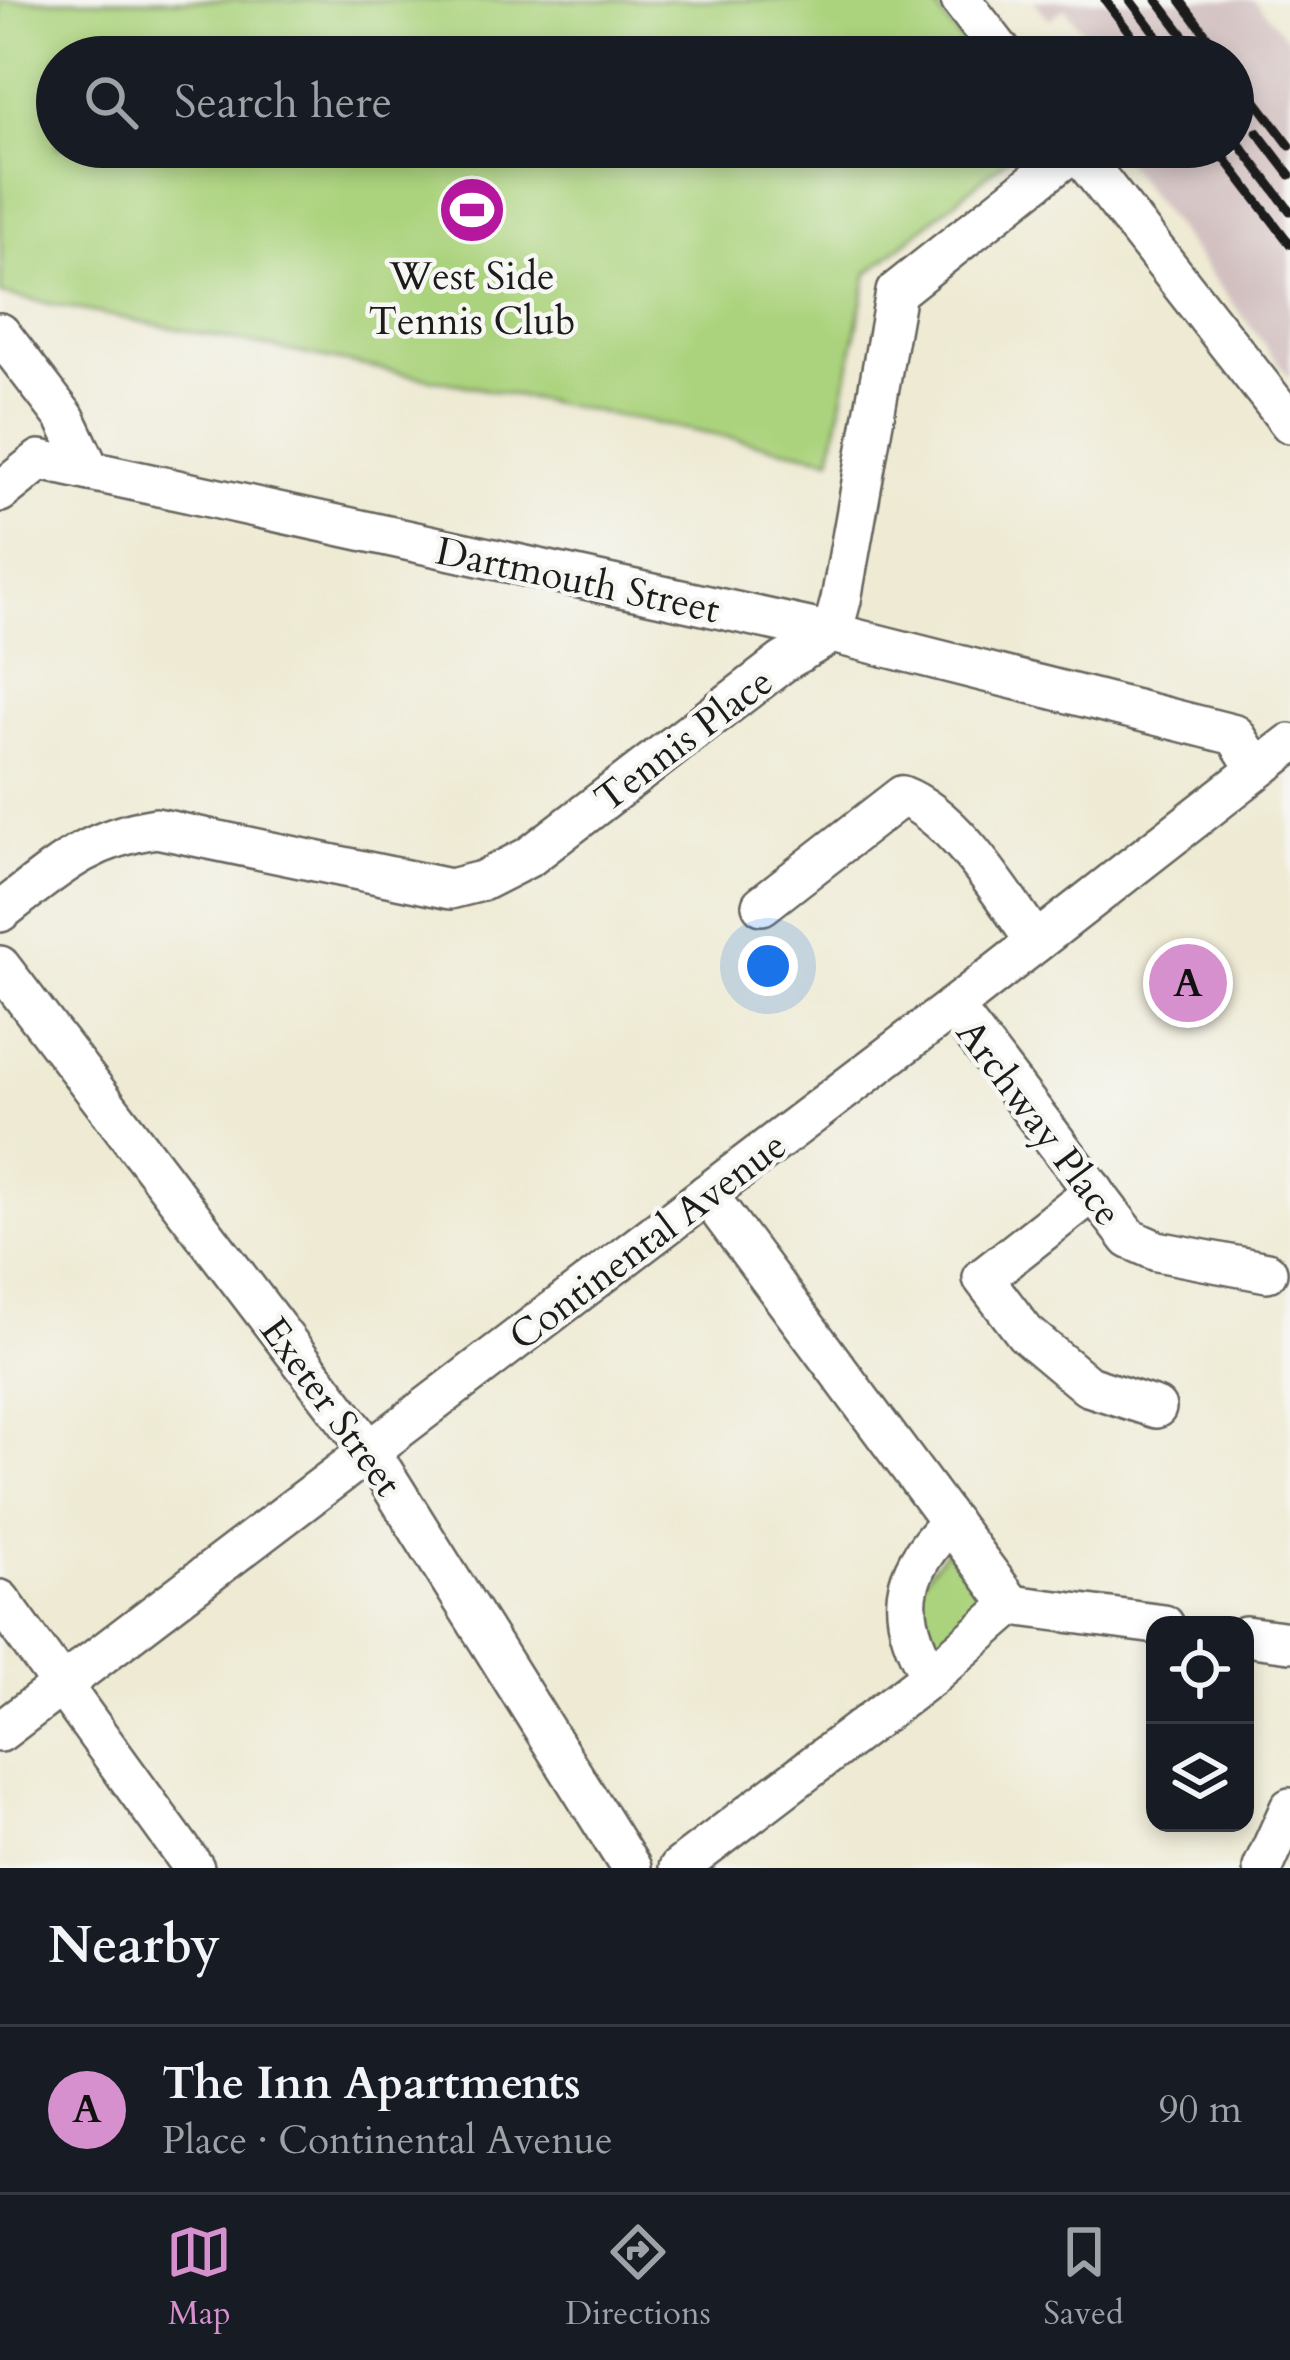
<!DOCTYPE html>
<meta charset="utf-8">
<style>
body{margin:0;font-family:Cardo,serif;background:#242831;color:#f1f3f6}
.controls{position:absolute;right:36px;bottom:36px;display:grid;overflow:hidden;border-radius:24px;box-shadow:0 6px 18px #0003}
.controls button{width:108px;height:108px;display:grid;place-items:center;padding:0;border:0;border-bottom:3px solid #363941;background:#171b24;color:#f1f3f6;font:60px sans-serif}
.you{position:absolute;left:768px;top:966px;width:42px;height:42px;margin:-30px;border:9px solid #fff;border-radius:50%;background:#1a73e8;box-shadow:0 0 0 18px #1a73e833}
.badge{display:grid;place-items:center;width:78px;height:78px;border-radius:50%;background:#d690ce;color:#111;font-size:39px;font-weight:700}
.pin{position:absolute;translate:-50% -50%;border:6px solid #fff;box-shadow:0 3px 12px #0006}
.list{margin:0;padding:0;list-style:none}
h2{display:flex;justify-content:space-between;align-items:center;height:156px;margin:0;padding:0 48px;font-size:51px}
h2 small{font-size:39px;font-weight:400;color:#9ea1a6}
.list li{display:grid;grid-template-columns:78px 1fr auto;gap:36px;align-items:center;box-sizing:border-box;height:168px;padding:0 48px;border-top:3px solid #363941}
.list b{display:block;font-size:45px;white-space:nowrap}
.list p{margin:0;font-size:39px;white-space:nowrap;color:#9ea1a6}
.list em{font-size:39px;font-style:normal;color:#9ea1a6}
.icon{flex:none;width:66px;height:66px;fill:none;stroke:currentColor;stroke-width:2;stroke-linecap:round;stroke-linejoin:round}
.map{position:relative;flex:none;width:1290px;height:1868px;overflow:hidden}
.search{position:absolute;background:#171b24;box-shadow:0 6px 18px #0003;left:36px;right:36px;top:36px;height:132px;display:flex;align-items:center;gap:30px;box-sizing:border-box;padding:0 42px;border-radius:66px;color:#9ea1a6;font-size:45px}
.sheet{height:324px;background:#171b24}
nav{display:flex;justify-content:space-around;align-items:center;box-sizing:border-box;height:168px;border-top:3px solid #363941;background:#171b24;font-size:33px;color:#9ea1a6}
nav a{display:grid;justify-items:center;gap:6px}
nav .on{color:#d690ce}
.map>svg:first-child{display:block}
</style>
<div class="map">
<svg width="1290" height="1868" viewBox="0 0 1290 1868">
<rect width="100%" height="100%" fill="#f6f6f2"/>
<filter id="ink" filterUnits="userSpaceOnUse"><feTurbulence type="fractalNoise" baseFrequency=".00833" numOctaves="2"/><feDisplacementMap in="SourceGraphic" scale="24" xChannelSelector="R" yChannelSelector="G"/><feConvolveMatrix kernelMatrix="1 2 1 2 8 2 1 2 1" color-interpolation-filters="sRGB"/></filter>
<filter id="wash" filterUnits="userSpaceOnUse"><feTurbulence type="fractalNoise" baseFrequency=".004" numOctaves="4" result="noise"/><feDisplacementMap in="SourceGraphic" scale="48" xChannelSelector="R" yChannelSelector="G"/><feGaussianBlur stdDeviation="2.7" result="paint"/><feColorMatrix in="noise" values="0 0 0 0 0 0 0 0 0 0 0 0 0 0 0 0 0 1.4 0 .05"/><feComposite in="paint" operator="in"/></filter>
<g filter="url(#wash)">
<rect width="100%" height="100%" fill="#eeead3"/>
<polygon fill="#d2bfc0" points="1034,0 1254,0 1290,41 1290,378 1119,154 1128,147 1233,147 1233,57 1103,57 1065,8 1049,19"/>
<g fill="#abd37d" stroke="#64784c" stroke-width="3">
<polygon points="0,0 931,0 973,57 57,57 57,147 1021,147 868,273 831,458 1,294"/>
<polygon points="946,1549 976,1588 975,1618 947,1644 928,1637 919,1585"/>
</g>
</g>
<g filter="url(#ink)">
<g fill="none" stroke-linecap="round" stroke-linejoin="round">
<g stroke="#66645c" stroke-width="44">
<g id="minor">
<polyline points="961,0 1005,57"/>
<polyline points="1074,147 1290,423"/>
<polyline points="0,333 65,418 90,471"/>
<polyline points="0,492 40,460 832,633 1235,735 1257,769"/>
<path d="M 762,905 L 902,796 C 956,817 1002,895 1036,942"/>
<path d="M 0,912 C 55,870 85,839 156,828 L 450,889 L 482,881 L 529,857 L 783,662 L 832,633 L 841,600 L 896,292 L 1076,149"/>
<polyline points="0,966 370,1451 631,1868"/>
<polyline points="953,1007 1130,1239 1157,1251 1267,1272"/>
<polyline points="1094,1191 983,1278 1025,1333 1088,1386 1156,1408"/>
<polyline points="707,1194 1012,1605"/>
<polyline points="0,1600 194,1868"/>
<polyline points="1012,1605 1164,1625"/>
<polyline points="1245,1636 1290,1642"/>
<path d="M 931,1676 C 894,1614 898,1573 951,1522"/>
<polyline points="0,1732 953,1007 1290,744"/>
<polyline points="679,1868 931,1676 1012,1605"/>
<polyline points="1263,1868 1290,1808"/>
</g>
</g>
<use href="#minor" stroke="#fff" stroke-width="39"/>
<g stroke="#1c1c1c" stroke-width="9">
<polyline points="1105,0 1148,57"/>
<polyline points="1130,0 1173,57"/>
<polyline points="1157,0 1200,57"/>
<polyline points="1180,0 1223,57"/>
<polyline points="1233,71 1290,146"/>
<polyline points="1257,132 1290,175"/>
<polyline points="1233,136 1290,211"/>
<polyline points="1216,147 1290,244"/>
</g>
</g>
</g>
<defs>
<g id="stadium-disc" transform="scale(3.45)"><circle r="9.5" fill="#b5179e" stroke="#f6f6f2"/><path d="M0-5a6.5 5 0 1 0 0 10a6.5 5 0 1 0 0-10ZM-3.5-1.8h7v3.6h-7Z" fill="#fff"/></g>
</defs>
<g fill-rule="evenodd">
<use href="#stadium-disc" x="472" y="210"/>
</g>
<g text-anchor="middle" stroke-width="9" stroke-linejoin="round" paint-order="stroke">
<g font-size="39" fill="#1c1c1c" stroke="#f6f6f2">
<text x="472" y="289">West Side<tspan x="472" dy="45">Tennis Club</tspan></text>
</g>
<g font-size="39" fill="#1c1c1c" stroke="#f6f6f2">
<text transform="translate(578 579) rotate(12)" y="14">Dartmouth Street</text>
<text transform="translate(683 739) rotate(-37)" y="14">Tennis Place</text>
<text transform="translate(1040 1122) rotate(53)" y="14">Archway Place</text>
<text transform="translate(647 1240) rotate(-37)" y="14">Continental Avenue</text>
<text transform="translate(332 1406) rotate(54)" y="14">Exeter Street</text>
</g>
</g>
</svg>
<div class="controls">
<button><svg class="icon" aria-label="locate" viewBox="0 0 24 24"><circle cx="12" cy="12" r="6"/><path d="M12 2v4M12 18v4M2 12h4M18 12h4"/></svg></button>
<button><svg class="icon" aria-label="layers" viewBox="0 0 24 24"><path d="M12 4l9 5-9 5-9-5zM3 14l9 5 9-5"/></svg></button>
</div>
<div class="you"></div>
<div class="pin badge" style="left:1188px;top:983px">A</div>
<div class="search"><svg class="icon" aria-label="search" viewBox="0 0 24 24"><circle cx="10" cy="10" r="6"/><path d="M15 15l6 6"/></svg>Search here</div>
</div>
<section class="sheet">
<h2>Nearby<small></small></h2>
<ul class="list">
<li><span class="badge">A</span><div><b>The Inn Apartments</b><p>Place · Continental Avenue</p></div><em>90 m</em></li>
</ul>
</section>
<nav>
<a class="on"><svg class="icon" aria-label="map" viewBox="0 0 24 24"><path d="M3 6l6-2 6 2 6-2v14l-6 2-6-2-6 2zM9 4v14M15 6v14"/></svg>Map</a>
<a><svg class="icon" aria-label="directions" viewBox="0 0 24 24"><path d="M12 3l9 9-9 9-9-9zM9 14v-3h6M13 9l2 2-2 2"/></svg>Directions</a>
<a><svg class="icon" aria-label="saved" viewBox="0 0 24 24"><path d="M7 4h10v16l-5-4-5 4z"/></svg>Saved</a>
</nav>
